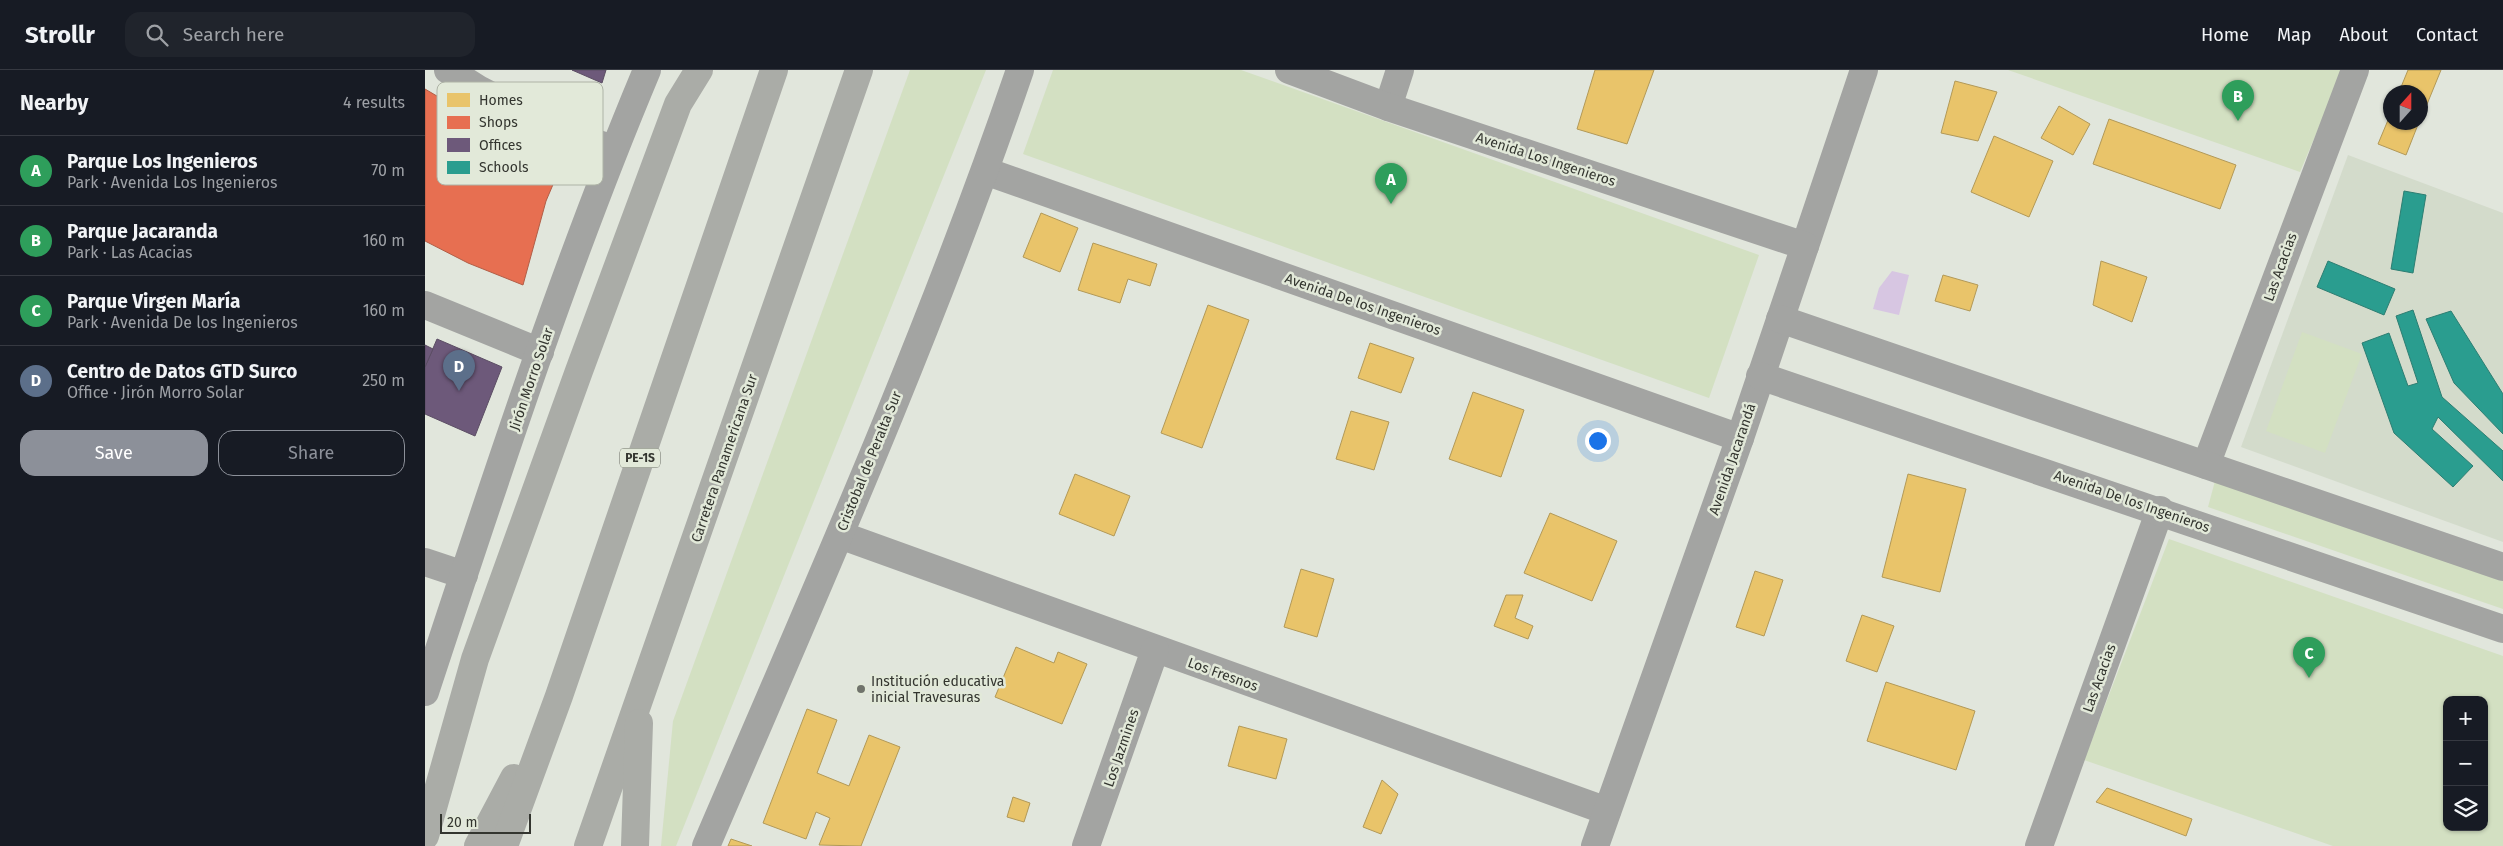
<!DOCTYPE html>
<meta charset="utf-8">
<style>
body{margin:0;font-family:"Fira Sans",sans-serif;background:#20242c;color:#f1f3f6}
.controls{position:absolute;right:15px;bottom:15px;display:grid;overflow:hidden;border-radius:10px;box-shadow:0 1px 4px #0004}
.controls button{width:45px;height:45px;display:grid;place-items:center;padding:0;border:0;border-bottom:1px solid #363941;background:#171b24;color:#f1f3f6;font:25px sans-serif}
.compass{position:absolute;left:1958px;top:15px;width:45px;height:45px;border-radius:50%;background:#171b24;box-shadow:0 1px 4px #0004;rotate:21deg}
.scale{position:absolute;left:15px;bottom:12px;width:91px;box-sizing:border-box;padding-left:5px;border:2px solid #33352f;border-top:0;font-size:14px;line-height:18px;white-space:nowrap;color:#33352f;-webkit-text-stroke:4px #e2e9d9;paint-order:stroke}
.you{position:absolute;left:1172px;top:370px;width:18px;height:18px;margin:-12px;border:4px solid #fff;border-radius:50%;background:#1a73e8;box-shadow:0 0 0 8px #1a73e833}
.badge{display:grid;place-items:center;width:32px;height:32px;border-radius:50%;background:#8c9099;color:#fff;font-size:16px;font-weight:700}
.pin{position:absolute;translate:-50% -41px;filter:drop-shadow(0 1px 2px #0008)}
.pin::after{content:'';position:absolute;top:26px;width:18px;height:15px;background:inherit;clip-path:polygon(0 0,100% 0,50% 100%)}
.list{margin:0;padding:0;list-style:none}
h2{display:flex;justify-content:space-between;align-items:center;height:65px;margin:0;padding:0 20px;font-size:21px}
h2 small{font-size:16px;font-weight:400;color:#9ea1a6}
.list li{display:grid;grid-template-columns:32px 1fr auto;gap:15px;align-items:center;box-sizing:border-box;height:70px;padding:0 20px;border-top:1px solid #363941}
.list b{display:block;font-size:19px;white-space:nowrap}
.list p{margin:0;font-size:16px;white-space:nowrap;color:#9ea1a6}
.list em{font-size:16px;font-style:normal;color:#9ea1a6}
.actions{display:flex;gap:10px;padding:15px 20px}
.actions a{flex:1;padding:11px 0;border:1px solid #8c9099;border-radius:15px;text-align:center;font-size:18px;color:#8c9099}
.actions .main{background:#8c9099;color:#fff}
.icon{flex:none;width:28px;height:28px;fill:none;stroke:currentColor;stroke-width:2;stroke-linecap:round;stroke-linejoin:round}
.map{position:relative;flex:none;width:2078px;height:776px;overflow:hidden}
header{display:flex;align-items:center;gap:30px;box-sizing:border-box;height:70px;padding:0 25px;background:#171b24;border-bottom:1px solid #363941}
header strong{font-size:24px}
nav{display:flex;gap:28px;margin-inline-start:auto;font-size:18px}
.search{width:350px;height:45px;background:#20242c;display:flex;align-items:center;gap:12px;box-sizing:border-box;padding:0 18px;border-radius:15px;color:#9ea1a6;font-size:19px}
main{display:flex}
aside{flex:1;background:#171b24}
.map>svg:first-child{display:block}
</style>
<header>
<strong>Strollr</strong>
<div class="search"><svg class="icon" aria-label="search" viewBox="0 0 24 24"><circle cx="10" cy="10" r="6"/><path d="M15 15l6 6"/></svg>Search here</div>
<nav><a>Home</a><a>Map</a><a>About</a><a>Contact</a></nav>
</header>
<main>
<aside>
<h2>Nearby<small>4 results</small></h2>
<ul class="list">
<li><span class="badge" style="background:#2e9e5b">A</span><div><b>Parque Los Ingenieros</b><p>Park · Avenida Los Ingenieros</p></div><em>70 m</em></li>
<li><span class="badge" style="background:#2e9e5b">B</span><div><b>Parque Jacaranda</b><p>Park · Las Acacias</p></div><em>160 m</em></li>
<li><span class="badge" style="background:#2e9e5b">C</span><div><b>Parque Virgen María</b><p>Park · Avenida De los Ingenieros</p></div><em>160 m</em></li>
<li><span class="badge" style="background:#5c6f8a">D</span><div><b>Centro de Datos GTD Surco</b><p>Office · Jirón Morro Solar</p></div><em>250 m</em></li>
</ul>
<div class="actions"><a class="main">Save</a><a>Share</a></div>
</aside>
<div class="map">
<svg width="2078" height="776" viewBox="0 0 2078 776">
<rect width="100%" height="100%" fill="#e1e6dc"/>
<polygon fill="#d3dbcb" points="1923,85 2078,143 2078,472 1816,377"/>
<g fill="#d3e0c2" fill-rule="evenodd">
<polygon points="485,0 561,0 251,776 236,776 248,651"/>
<polygon points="628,0 816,0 1334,185 1284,328 598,84"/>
<polygon points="1583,0 1918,0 1875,102"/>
<polygon points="1877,262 1937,284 1900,383 1841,361"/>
<polygon points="1790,411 2078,511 2078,539 1783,437"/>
<path d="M 1744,469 L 2078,586 L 2078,776 L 1908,776 L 1659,690 ZM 2022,630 L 2059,630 L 2059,757 L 2022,757 Z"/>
</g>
<polygon fill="#d7c6e2" points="1467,201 1484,205 1474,245 1448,239 1454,218"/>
<g fill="#e9c46a" stroke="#b29958">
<polygon points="1170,0 1229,0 1202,74 1152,59"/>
<polygon points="1983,0 2016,0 1996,49 1996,22 1974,22"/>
<polygon points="1530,11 1572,22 1553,71 1516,63"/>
<polygon points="1634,36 1665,54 1648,85 1616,68"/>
<polygon points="1966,43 1966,52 1994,52 1981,85 1953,74"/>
<polygon points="1684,49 1811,95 1795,139 1668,94"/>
<polygon points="1569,66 1628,91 1604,147 1546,122"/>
<polygon points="616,143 653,158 635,202 598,187"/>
<polygon points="668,173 732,194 725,216 703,209 695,233 653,220"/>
<polygon points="1676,191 1722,207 1707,252 1668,235"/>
<polygon points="1518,205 1553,215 1545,241 1510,231"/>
<polygon points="783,235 824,250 777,378 736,363"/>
<polygon points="945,273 989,288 976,323 933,308"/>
<polygon points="1048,322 1099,340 1076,407 1024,389"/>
<polygon points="926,341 964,352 949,400 911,389"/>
<polygon points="650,404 705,426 689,466 634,444"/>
<polygon points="1483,404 1541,419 1515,522 1457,507"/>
<polygon points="1125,443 1192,471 1167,531 1099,503"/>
<polygon points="876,499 909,509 892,567 859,557"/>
<polygon points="1330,501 1358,510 1339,566 1311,557"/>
<polygon points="1081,525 1098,525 1090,548 1108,556 1103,569 1069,556"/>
<polygon points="1437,545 1469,556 1452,602 1421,591"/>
<polygon points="591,577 629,593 633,582 662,594 637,654 570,627"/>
<polygon points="1461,612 1550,641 1531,700 1442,671"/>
<polygon points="382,639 412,650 392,703 424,716 444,665 475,677 436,776 394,775 405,748 391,742 381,769 338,753"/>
<polygon points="814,656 862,669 851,709 803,696"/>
<polygon points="957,710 973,724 956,764 938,757"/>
<polygon points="1682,718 1767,749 1761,766 1671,732"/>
<polygon points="588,727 605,733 599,752 582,747"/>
<polygon points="306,769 327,776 303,776"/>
</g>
<polygon fill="#e76f51" stroke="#b15e47" points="0,19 61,55 138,91 121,131 98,215 43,193 0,171"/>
<g fill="#6d597a" stroke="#5c4e64">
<polygon points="147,0 181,0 177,13"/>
<polygon points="12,269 77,297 50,366 0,344 0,297"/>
<polygon points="0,275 8,279 0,297"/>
</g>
<g fill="#2a9d8f" stroke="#2d7e72">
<polygon points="1979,121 2001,125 1988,203 1966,199"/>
<polygon points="1903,191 1970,219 1959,245 1892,217"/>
<polygon points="1988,240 2017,327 2078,381 2078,411 2013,347 2007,359 2048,396 2028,417 1969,363 1937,273 1964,263 1983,316 1993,313 1971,246"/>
<polygon points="2026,241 2078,324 2078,364 2029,313 2001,249"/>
</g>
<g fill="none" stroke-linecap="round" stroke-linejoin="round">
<g stroke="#a3a4a2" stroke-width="28">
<polyline points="23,0 55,20 136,62 189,79"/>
<polyline points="963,37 975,0"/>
<polyline points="1380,176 1439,0"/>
<polyline points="0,235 115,282"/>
<polyline points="1781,395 1930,0"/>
<polyline points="415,465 1182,741"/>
<polyline points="0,492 39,505"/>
<polyline points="661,776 730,580"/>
<polyline points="1170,776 1315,368"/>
<polyline points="1614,776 1735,440"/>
</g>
<g stroke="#a3a4a2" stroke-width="28">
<polyline points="560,101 1315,368 1380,176 963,37 864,0"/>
<polyline points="1355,249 2078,497"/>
<polyline points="1335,306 2078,559"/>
<path d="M 0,622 C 69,413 137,203 222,0"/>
<path d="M 281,776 C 391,520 505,264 595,0"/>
</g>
<g stroke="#aaaca7" stroke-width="28">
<polyline points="0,766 50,589 154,301 253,34 274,0"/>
<polyline points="53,776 89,708"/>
<polyline points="79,776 134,626 349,0"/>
<polyline points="163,776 434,0"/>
<polyline points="210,776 214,653"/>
</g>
</g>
<circle fill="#70736c" stroke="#e2e9d9" stroke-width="2" cx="436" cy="619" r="5"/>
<g text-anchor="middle" stroke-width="5" stroke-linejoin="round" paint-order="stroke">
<rect fill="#e2e9d9" stroke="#686b62" stroke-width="1" x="195" y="378.5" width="40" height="19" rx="4"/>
<g font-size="12" font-weight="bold" fill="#33352f">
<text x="215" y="392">PE-1S</text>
</g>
<g font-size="14" fill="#33352f" stroke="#e2e9d9">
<text transform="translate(1121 89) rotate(18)" y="5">Avenida Los Ingenieros</text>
<text transform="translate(1855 197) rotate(-70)" y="5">Las Acacias</text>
<text transform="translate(938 234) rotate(19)" y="5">Avenida De los Ingenieros</text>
<text transform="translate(106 309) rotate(-71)" y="5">Jirón Morro Solar</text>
<text transform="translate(299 388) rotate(-71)" y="5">Carretera Panamericana Sur</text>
<text transform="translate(1307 389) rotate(-71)" y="5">Avenida Jacarandá</text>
<text transform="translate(444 391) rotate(-68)" y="5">Cristobal de Peralta Sur</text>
<text transform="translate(1707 431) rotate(19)" y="5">Avenida De los Ingenieros</text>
<text transform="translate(798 604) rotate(20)" y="5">Los Fresnos</text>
<text transform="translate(1674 608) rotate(-70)" y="5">Las Acacias</text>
<text transform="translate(696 678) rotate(-71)" y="5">Los Jazmines</text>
</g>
<g font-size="14" fill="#33352f" stroke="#e2e9d9" text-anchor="start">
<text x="446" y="616">Institución educativa<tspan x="446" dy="16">inicial Travesuras</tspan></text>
</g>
</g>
<rect x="12" y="12" width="166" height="103" rx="8" fill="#e2e9d9" stroke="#aeb3a6" stroke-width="1"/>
<rect x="22" y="23" width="23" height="14" fill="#e9c46a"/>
<rect x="22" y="46" width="23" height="13" fill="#e76f51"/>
<rect x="22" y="68" width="23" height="14" fill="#6d597a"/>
<rect x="22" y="91" width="23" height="13" fill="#2a9d8f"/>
<g font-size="14" fill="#33352f">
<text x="54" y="35">Homes</text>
<text x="54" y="57">Shops</text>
<text x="54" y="80">Offices</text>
<text x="54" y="102">Schools</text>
</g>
</svg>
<div class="controls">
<button>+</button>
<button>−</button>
<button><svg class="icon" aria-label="layers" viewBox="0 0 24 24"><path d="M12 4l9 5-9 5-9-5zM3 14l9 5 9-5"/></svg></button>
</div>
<svg class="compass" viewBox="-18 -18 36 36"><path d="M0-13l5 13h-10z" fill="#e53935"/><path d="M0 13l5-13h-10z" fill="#9ea1a6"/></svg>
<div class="scale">20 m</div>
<div class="you"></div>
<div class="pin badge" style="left:966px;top:134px;background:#2e9e5b">A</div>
<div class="pin badge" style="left:1813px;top:51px;background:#2e9e5b">B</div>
<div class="pin badge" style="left:1884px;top:608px;background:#2e9e5b">C</div>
<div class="pin badge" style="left:34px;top:321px;background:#5c6f8a">D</div>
</div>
</main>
